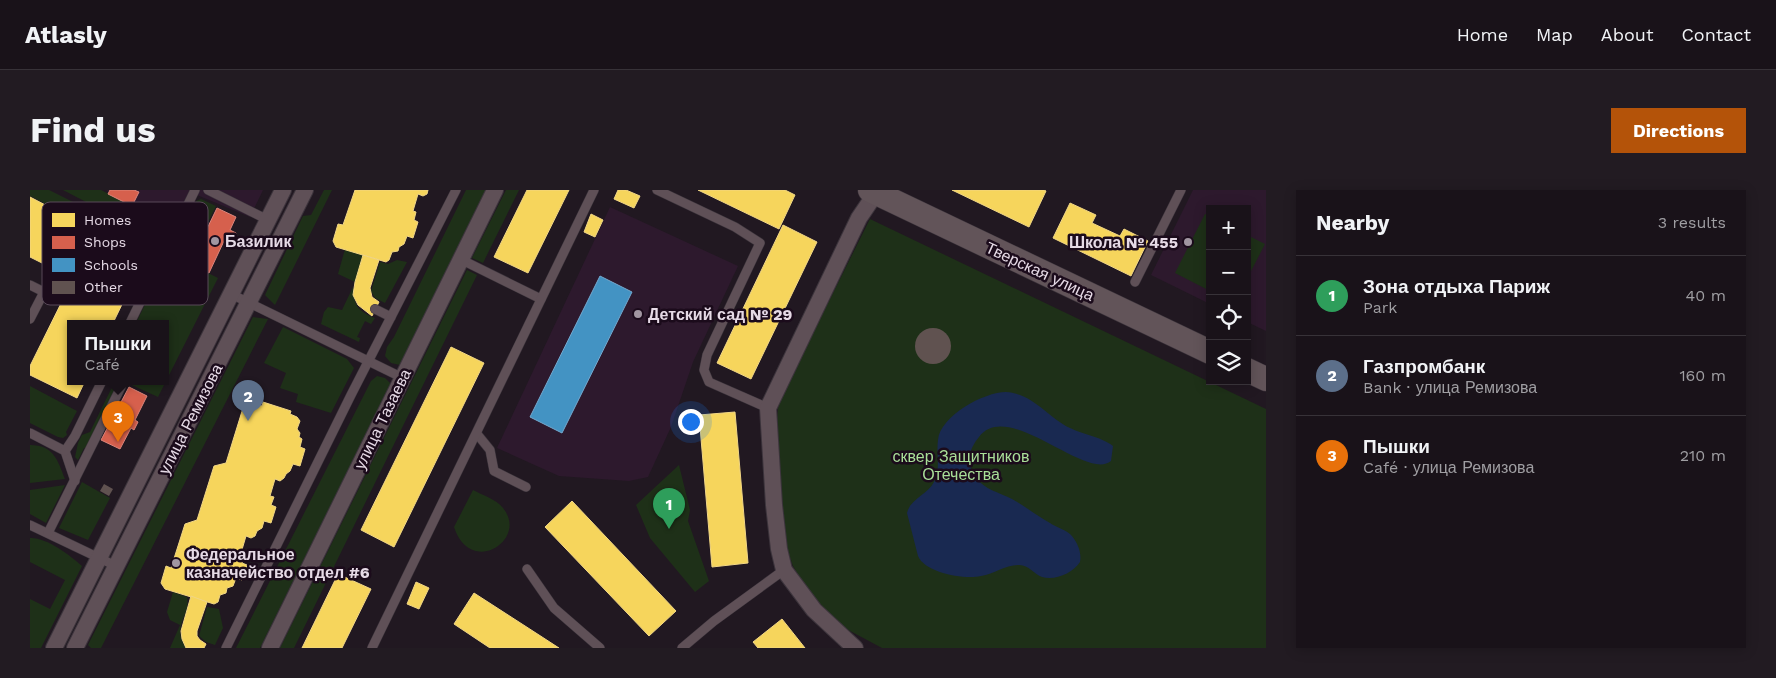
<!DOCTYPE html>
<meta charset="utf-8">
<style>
body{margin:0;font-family:"Work Sans",sans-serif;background:#221b22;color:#f1f3f6}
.controls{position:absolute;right:15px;top:15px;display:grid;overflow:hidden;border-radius:0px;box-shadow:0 2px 12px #0003}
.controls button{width:45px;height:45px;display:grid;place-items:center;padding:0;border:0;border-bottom:1px solid #373238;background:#191219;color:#f1f3f6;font:25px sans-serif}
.you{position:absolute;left:660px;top:231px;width:18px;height:18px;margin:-12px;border:4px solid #fff;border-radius:50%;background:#1a73e8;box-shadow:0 0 0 8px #1a73e833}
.badge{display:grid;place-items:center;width:32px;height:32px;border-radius:50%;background:#b45309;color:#fff;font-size:16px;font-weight:700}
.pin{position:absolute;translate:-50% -41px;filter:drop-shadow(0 1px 2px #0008)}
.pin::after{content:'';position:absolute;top:26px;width:18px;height:15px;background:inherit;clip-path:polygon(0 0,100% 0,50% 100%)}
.popup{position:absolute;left:37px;top:130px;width:102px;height:65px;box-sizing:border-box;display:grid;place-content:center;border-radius:0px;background:#191219;filter:drop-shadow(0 1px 4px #0005);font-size:16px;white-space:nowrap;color:#9f9ea2}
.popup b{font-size:19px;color:#f1f3f6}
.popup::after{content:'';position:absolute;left:50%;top:100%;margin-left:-10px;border:10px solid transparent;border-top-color:#191219}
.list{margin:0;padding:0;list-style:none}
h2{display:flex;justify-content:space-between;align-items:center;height:65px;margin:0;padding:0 20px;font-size:21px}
h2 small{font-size:16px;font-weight:400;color:#9f9ea2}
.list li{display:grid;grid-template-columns:32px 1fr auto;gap:15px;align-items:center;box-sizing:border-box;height:80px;padding:0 20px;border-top:1px solid #373238}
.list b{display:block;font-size:19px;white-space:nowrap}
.list p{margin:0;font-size:16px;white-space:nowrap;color:#9f9ea2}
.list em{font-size:16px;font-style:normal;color:#9f9ea2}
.icon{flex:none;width:28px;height:28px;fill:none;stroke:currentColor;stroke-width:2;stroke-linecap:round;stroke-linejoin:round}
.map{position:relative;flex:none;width:1236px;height:458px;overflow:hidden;border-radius:0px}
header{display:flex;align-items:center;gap:30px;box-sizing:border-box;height:70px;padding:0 25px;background:#191219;border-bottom:1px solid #373238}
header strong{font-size:24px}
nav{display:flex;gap:28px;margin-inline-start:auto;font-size:18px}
.intro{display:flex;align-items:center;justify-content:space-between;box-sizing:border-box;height:120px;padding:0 30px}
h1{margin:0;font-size:35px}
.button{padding:12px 22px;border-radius:0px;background:#b45309;color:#fff;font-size:18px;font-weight:700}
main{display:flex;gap:30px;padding:0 30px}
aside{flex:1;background:#191219;border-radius:0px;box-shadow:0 2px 12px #0003}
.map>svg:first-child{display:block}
</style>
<header>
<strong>Atlasly</strong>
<nav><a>Home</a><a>Map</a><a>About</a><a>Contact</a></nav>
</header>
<div class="intro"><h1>Find us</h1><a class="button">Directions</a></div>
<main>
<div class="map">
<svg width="1236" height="458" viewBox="0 0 1236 458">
<rect width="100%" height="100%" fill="#211821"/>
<g fill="#2d192d">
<polygon points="76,0 233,0 220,27 167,5 150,38"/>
<polygon points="1163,0 1236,0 1236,141 1217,132 1217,19 1180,19 1180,114 1121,85"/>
<polygon points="580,17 708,76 663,172 641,237 618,287 599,291 529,286 467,258"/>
</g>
<g fill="#1e3018">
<polygon points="0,0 19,0 55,18 95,73 83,77 54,70 46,72 40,69 51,32 0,6"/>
<polygon points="33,0 71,0 102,16 90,41 126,59 124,64 99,71 58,13"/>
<polygon points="294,0 302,0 245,115 235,105 273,26 281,25"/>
<polygon points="436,0 456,0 370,175 361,173 355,166 357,157 364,147"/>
<polygon points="476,0 489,0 453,73 442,68"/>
<polygon points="171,9 186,16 158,73 188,88 128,207 93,191 136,191 136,133 106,133 166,11"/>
<polygon points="1175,24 1180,26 1180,101 1145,83"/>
<polygon points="840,29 1236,219 1236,458 852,458 809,435 795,422 773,393 763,376 756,357 749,297 746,243 748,218 756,197"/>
<polygon points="1217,45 1235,54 1217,89"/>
<polygon points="315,59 333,65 325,92 308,84"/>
<polygon points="122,70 106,103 49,76 55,74 84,83"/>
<polygon points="367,70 377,72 355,113 345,108 341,101 350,72 358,74"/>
<polygon points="437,80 447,85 264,458 250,458"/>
<path d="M 323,97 C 324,115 327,121 345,128 L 341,134 L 335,131 L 327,147 L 330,148 L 329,152 L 291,134 L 294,122 L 298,117 L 312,120 Z"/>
<polygon points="223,127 238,129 71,458 61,458 58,455"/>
<polygon points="253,137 317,169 324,178 301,223 266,212 268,204 250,198 256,183 234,173"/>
<polygon points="347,186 355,188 361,194 230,458 206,458 341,191"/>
<polygon points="85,191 89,191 56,258 54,258 48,270 45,267 48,253 52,245 60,242"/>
<polygon points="0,196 47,221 36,242 37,245 33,248 28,247 0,233"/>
<path d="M 0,255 C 24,255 28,271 35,289 L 0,293 Z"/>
<polygon points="649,275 660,320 658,331 679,391 665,402 620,348 606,315"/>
<polygon points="52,292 80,308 58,350 29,338"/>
<polygon points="35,295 16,333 0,324 0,300"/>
<path d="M 443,300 C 452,305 466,309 473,318 C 499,349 441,388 424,337 Z"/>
<path d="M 0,348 C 16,347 40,365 52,376 L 11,458 L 0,458 L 0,409 L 20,419 L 35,390 L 0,372 Z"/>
<path d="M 143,402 L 157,407 C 161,427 141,434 156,458 L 140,458 L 150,435 L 140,430 L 137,422 Z"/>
<polygon points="177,417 189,419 193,438 185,455 176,452 169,446"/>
</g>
<path fill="#192951" d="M 976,202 C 1004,204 1017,227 1040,238 C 1052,244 1074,248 1083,256 L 1081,271 C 1056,292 978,208 949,247 C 945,252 940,259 940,267 C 940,274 941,283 946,288 C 954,299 970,303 982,309 C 995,316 1007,326 1020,333 C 1026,337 1034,339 1040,344 C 1047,351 1052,362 1050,372 C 1043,383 1025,391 1012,387 C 1004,384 998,374 988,375 C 975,375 964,384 951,386 C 935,390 895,383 888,366 L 877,323 C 880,309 898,304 904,292 C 911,279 906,264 908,250 C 910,226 954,202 976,202 Z"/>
<g fill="#f6d55c" stroke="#f1d685">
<polygon points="325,0 398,0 397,4 393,6 388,4 383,21 386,22 384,30 388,32 383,48 377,46 374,54 369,57 368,61 362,62 359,70 356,72 306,57 303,51 308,34 313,35"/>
<polygon points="497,0 539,0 498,83 464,67"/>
<polygon points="588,0 596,0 610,6 604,18 584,9"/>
<polygon points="668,0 755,0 765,5 749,39"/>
<polygon points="922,0 1014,0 1016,1 999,37"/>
<polygon points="0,7 48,32 24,79 0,67"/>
<polygon points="1040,13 1066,25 1062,33 1090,46 1094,39 1118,51 1101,86 1023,48"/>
<polygon points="561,24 573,30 565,47 554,42"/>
<polygon points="753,35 787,52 721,189 687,173"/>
<polygon points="333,65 349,70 340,98 342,107 349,112 342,126 328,115 323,105 325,92"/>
<polygon points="49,77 98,102 83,133 41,133 41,191 55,191 47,208 0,185 0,176"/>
<polygon points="421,157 454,173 364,357 331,340"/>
<polygon points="233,212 261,221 260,224 267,227 270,231 267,239 270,243 269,247 272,249 270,257 275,259 270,276 263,274 260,281 256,284 254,288 250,291 245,289 240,306 244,307 241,315 246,317 241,333 234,331 232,338 227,341 225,346 221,348 216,346 211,363 214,364 212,373 217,375 212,390 206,388 203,396 197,398 196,403 190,405 188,412 184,414 135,399 131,393 136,376 141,378 155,334 167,330 184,276 196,273 213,218 224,213 232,216"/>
<polygon points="705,222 718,373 682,377 669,225"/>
<polygon points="542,311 646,421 619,446 515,337"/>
<polygon points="308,384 341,399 312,458 272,458"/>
<polygon points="386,392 399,398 389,419 377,414"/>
<polygon points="444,403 509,445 529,458 460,458 424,434"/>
<polygon points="161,406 177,412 167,441 167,446 170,450 176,454 174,458 156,458 152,449 151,441"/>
<polygon points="752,429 775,458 728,458 723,452"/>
</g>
<g fill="#d6604d" stroke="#db857b">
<polygon points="80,0 104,0 109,2 102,16 78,4"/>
<polygon points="187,18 206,27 200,40 206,43 201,55 194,51 179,83 160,74"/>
<polygon points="99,197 117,206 105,230 108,232 104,240 101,238 90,259 71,250"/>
</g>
<polygon fill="#4393c3" stroke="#74a8ce" points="570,86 602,102 532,243 500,227"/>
<g fill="#605250">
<circle cx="903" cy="156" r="18"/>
<polygon points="74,294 83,299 79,306 70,301"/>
</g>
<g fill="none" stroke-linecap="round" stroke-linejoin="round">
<g stroke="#3c343c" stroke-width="10">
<g id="lane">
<polyline points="178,0 238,30"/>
<polyline points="627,0 705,37 730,53 677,165 674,180 679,192 738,218"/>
<polyline points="430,69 511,109"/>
<polyline points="1105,92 1151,0"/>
<polyline points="0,95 14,102 0,129"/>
<polyline points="201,104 373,188"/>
<polyline points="345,119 361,127"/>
<polyline points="100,133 165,0"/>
<polyline points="0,243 35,261 45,291"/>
<polyline points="447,244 460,260 464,281 496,297"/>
<polyline points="35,261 45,246 72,191"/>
<polyline points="0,335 86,376"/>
<polyline points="18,343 91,197"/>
<polyline points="497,379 524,418 570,458"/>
<polyline points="196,458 321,205 426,0"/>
<polyline points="342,458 564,0"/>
<polyline points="652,458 684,431 754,380"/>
</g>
</g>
<g stroke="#3c343c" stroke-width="18">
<g id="street">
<polyline points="24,458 253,0"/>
<polyline points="45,458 275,0"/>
<polyline points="240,458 465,0"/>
<polyline points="825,458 784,420 754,380 749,359 744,315 738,218 829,28 848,0"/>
</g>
</g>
<g stroke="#3c343c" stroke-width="25">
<g id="secondary">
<polyline points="840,0 1180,162"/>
<polyline points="1217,180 1236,189"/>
</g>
</g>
<use href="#lane" stroke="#5f5057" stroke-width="9"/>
<use href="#street" stroke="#5f5057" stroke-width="16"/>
<use href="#secondary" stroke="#625459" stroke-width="24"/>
</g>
<g fill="#a196a1" stroke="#1b0b1b" stroke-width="2">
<circle cx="185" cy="51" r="5"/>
<circle cx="1158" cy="52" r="5"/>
<circle cx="608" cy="124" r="5"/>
<circle cx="146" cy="373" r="5"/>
</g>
<g text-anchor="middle" stroke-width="5" stroke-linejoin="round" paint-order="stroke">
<g font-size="16" font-weight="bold" fill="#e6dae6" stroke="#1b0b1b" text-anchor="start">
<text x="195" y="57">Базилик</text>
<text x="1148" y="58" text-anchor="end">Школа № 455</text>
<text x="618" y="130">Детский сад № 29</text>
<text x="156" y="370">Федеральное<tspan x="156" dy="18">казначейство отдел #6</tspan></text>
</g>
<g font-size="16" fill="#e6dae6" stroke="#1b0b1b">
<text transform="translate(1010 81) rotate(25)" y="6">Тверская улица</text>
<text transform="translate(160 229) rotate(-63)" y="6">улица Ремизова</text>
<text transform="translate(352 229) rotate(-64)" y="6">улица Тазаева</text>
</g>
<g font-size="16" fill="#a9df98" stroke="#1b0b1b">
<text x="931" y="272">сквер Защитников<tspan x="931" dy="18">Отечества</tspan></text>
</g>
</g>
<rect x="12" y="12" width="166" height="103" rx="8" fill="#1b0b1b" stroke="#584958" stroke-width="1"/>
<rect x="22" y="23" width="23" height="14" fill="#f6d55c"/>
<rect x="22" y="46" width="23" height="13" fill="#d6604d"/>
<rect x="22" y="68" width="23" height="14" fill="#4393c3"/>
<rect x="22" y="91" width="23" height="13" fill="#605250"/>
<g font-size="14" fill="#e6dae6">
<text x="54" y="35">Homes</text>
<text x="54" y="57">Shops</text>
<text x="54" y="80">Schools</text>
<text x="54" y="102">Other</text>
</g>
</svg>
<div class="controls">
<button>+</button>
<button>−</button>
<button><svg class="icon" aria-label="locate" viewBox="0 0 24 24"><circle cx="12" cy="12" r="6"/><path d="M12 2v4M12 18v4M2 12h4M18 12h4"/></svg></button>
<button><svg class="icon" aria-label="layers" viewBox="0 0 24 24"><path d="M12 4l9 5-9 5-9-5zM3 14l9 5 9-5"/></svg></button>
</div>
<div class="you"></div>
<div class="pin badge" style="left:639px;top:339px;background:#2e9e5b">1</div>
<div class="pin badge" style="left:218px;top:231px;background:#5c6f8a">2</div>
<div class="pin badge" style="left:88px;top:252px;background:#e8710a">3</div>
<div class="popup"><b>Пышки</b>Café</div>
</div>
<aside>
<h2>Nearby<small>3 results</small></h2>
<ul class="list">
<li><span class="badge" style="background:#2e9e5b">1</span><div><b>Зона отдыха Париж</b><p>Park</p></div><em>40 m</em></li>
<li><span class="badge" style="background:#5c6f8a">2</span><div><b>Газпромбанк</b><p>Bank · улица Ремизова</p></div><em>160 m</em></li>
<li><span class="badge" style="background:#e8710a">3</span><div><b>Пышки</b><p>Café · улица Ремизова</p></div><em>210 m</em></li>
</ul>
</aside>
</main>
